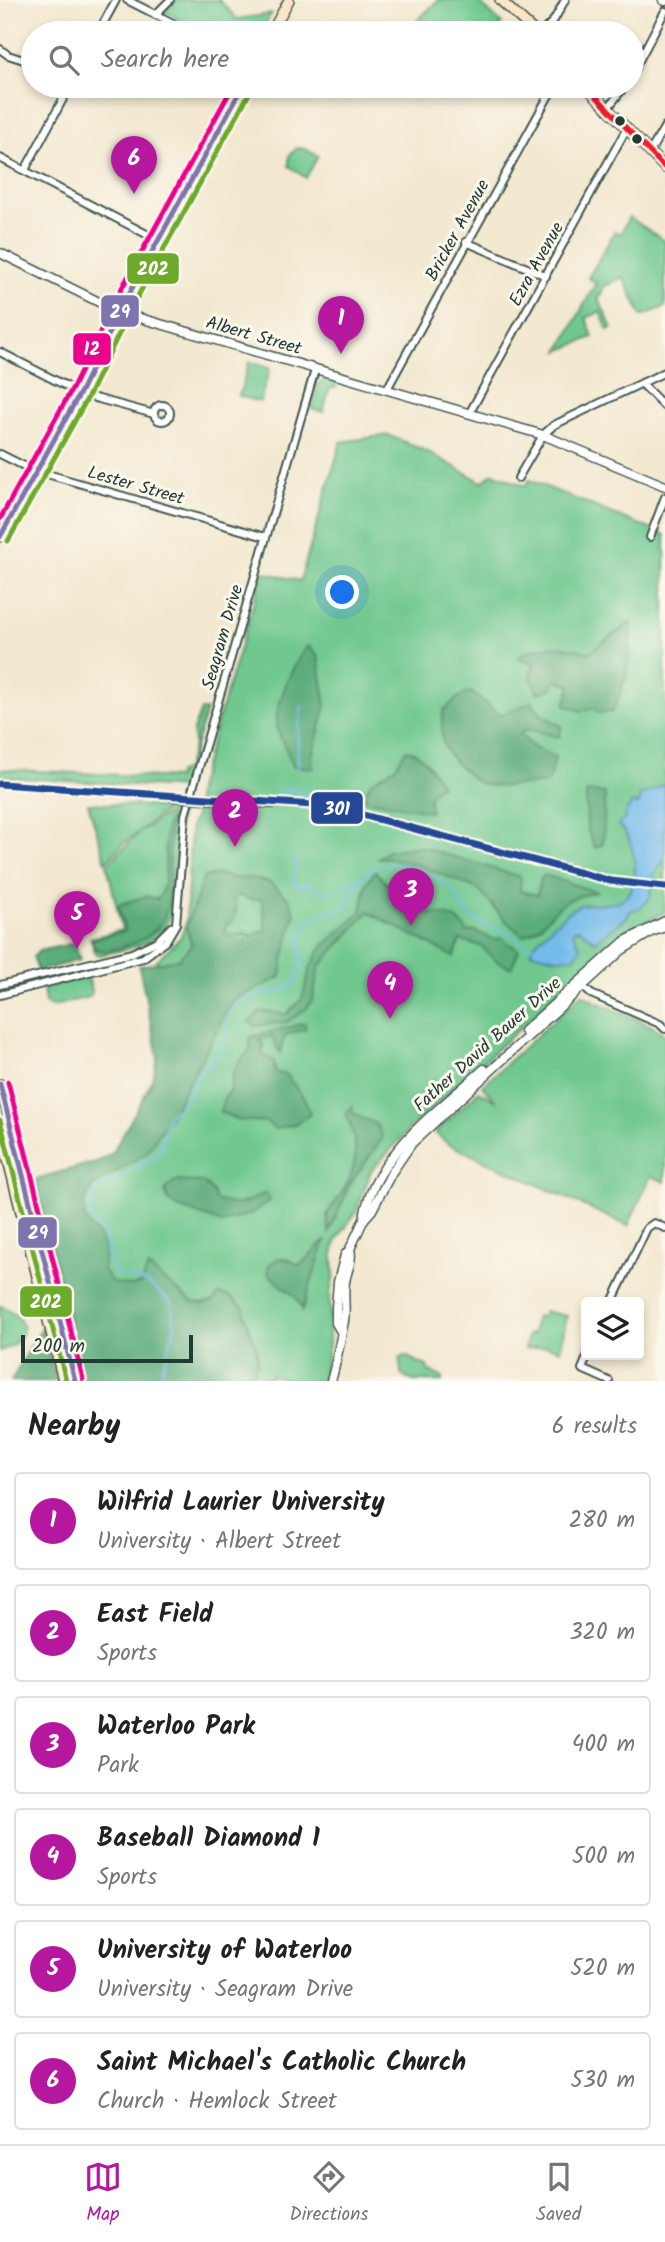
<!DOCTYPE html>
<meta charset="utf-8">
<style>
body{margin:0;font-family:Kalam,sans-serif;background:#f6f6f6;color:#222}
.controls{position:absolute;right:21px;bottom:21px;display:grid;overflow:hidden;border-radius:7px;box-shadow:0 4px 10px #0003}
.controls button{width:63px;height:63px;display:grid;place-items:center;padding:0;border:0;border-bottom:2px solid #e0e0e0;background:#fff;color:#222;font:35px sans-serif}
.scale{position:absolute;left:21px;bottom:18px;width:172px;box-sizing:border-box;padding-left:7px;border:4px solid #1f3d34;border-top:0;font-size:19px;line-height:24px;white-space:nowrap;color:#1f3d34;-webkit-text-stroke:5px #fbf7ec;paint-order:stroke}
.you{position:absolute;left:343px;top:593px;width:24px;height:24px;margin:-18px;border:5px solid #fff;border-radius:50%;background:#1a73e8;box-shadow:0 0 0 10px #1a73e833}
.badge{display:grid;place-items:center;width:46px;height:46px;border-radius:50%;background:#b5179e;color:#fff;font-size:23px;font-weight:700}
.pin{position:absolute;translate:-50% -58px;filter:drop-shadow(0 2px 4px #0008)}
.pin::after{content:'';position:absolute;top:37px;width:24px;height:21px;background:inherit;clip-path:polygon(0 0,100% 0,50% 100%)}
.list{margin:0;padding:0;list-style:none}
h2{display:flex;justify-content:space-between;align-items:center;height:91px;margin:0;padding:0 28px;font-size:30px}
h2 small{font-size:23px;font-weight:400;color:#767676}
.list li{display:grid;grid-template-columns:46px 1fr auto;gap:21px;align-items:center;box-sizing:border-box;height:98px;margin:0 14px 14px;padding:0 14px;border:2px solid #e0e0e0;border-radius:7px}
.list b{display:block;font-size:26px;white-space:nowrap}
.list p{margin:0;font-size:23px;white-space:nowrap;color:#767676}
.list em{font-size:23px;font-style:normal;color:#767676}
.icon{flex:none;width:38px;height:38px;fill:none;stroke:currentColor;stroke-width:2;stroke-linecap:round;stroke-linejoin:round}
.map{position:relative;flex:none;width:665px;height:1381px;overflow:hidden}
.search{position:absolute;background:#fff;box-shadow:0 4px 10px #0003;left:21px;right:21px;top:21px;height:77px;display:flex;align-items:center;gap:18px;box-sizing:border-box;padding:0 24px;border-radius:38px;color:#767676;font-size:26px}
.sheet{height:763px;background:#fff}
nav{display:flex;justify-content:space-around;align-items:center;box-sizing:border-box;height:98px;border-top:2px solid #e0e0e0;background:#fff;font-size:19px;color:#767676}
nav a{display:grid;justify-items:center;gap:4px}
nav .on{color:#b5179e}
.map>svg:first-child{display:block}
</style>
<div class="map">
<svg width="665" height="1381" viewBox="0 0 665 1381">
<rect width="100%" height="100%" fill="#fbf7ec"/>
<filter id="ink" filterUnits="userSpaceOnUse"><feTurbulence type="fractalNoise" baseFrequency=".0143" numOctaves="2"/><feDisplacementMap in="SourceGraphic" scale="14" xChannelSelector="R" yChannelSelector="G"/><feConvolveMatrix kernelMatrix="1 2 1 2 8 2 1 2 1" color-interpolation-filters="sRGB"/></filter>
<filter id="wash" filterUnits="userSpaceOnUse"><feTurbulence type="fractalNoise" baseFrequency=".00686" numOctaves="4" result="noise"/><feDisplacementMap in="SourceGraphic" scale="28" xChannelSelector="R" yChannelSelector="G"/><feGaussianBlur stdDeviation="1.57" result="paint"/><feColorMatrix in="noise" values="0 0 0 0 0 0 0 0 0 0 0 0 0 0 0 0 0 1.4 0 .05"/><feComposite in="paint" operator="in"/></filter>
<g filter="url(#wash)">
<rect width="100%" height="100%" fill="#f3e8d0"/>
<g fill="#6fc88f" stroke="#478262" stroke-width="2">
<polygon points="176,0 219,0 237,19 271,14 260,33 203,32 165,12"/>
<polygon points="438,0 477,0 502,24 493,33 405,33"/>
<polygon points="297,148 305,149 318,156 306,178 289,166 289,156"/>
<polygon points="629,217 665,241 665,307 642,316 623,277 603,287 603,291 598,298 612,328 608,330 600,312 586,318 593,337 559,351 596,283 588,278 615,231 620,234"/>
<polygon points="249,362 270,368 260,402 239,396"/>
<polygon points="325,379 337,383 335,388 330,387 323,412 311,409 318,384"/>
<polygon points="388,435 430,453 482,482 493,473 525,486 529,480 665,535 665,912 631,928 613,941 518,1030 416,1122 371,1171 356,1212 336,1241 333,1255 334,1276 330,1293 329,1345 322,1381 293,1381 270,1375 267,1381 83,1381 38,1195 113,1159 165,1052 154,963 180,938 186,923 191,825 195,816 197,789 263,572 300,581 341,442"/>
<polygon points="201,710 206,710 183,788 0,777 0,769 177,778 177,774 186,769 194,745 193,731"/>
<polygon points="88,803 167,807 169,808 123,844 106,862"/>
<path d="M 173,810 L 180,810 L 172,912 C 160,947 133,947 101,955 L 96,954 L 90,938 L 122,930 L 107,865 L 140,832 Z"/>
<polygon points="88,977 92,992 88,997 54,1006 49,1006 45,1003 43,988"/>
<path d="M 582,994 C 600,1007 657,1023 665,1036 L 665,1182 L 651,1176 L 628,1226 L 448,1144 L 435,1133 L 479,1091 L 497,1102 L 482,1086 Z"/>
<path d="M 0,1306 C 16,1310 33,1329 15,1343 C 11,1347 5,1349 0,1351 Z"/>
<polygon points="544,1311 567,1316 560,1350 547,1346 525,1349 528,1334 533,1334 536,1316 542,1317"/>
<polygon points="405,1356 427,1366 428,1371 443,1377 442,1381 414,1381 405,1378 401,1373 400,1359"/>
</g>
<g fill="#5bac7a" stroke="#3d7457" stroke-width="2" fill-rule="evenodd">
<path d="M 631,622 C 630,652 628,685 612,712 L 598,713 L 594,708 L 581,711 L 565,705 L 571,686 L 557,680 L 551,689 L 538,693 L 530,675 L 534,663 L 517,658 C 538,641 565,646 589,652 Z"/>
<path d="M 308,646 L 318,657 L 326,706 L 312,756 L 313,768 L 293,766 C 289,754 282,742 278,731 C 271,713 294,659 308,646 Z"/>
<path d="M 469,692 C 478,695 490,708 500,715 L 532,702 L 543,716 L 562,726 L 559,737 L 527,729 L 520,734 L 534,748 L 555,757 L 549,780 L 546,783 C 526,784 499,790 480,783 C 474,780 467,774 462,769 C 441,750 440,738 443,711 L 456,699 Z"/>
<path d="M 406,750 C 424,752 431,770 441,784 C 429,793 426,797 431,812 L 364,799 L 370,783 L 395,767 Z"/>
<polygon points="586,792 605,793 603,844 595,848 587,829"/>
<path d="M 170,817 L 173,819 C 160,864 191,926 131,944 C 119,948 106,954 94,948 L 92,939 L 125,931 L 118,905 L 146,896 L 158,899 C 173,875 158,843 170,817 Z"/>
<path d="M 418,846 L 521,877 L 520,891 L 537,895 L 541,878 L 545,875 L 597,892 C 584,894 569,898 559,907 C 544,920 544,927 523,936 L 506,921 L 478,889 L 416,864 L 388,858 L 378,858 L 388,851 Z"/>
<path d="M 375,871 L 387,884 L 416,893 L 414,904 C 434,923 453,905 467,932 L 475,931 L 495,940 L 501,938 L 519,950 L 511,968 L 498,962 L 481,946 L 460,940 L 454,957 L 368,912 L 319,967 L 313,999 L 306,1009 L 287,1022 L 255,1026 L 249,1022 L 261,1011 L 287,1014 L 302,999 L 310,968 L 320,949 L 361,912 L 366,884 Z"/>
<path d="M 219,874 L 231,878 L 250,878 L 269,882 L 289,899 L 295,913 L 283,961 L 281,977 L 236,999 L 229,1008 L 170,1117 L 146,1153 L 92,1187 L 84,1203 L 84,1216 L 89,1226 L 98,1235 L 105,1249 L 103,1270 L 113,1283 L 131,1286 L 141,1284 L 148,1267 L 192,1302 L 201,1304 L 213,1302 L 219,1294 L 229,1296 L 244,1308 C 246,1336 272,1354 247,1381 L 83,1381 L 36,1179 L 99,1161 L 112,1153 L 152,1083 L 158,1057 L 139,966 L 178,959 L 192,945 L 186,927 L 204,877 ZM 237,895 L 252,900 L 262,899 L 266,930 L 251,936 L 245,932 L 239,935 L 226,934 L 226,925 L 232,922 L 236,910 L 234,900 Z"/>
<polygon points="75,943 80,960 38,971 33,957 39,951"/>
<path d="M 305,1023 L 306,1029 L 285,1035 L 280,1053 L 272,1036 L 259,1040 L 264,1045 L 262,1055 L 274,1061 L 275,1072 L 287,1075 C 295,1089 308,1099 310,1114 L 295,1124 L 275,1129 L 266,1122 L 238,1120 L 220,1112 L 224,1098 L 231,1090 C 231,1071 237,1063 250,1050 L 250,1037 Z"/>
<path d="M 354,1106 L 351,1110 C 362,1125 379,1114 382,1139 L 350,1184 L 329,1233 L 327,1214 C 345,1190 360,1169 354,1139 C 352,1129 348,1121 346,1112 Z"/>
<path d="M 175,1181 L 203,1182 L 213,1192 L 215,1200 C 243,1208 242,1203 266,1193 L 270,1201 L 251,1214 L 222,1223 L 178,1207 L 169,1201 L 165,1192 L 167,1187 Z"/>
<path d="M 325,1241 L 302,1310 C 298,1291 277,1287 267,1271 L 270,1264 L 279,1258 L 289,1260 L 298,1265 C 312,1259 313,1248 325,1241 Z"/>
<polygon points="42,1327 56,1381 11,1381"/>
</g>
<path fill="#73bbeb" stroke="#497c90" stroke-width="2" d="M 665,784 L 665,859 L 653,875 L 650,898 L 640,908 L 630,911 L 627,917 L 595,941 L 579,929 L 574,930 L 573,933 L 581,948 L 574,957 L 557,958 L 530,952 C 534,942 570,907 581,905 C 595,903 612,906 624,898 C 643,886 635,836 618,825 L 625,818 L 625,814 L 632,803 L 639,804 L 640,796 Z"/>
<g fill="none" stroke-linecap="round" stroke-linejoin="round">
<g stroke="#73bbeb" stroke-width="2">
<polyline points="662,741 664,742"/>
<polyline points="298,767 298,732 302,706"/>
<polyline points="278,790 303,792 304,796"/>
<polyline points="290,791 291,782"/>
<path d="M 297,859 L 293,875 L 294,885 L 309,885 C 331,902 341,885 360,877"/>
<polyline points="160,1377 167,1381"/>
<path d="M 150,1381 L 160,1376 L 175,1327 L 171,1303 C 161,1294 150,1282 137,1279 C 127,1276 120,1279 113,1270 C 106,1260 109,1246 103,1235 C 99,1227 91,1223 90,1213 C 87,1177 140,1176 157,1154 C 167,1143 161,1126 170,1114 C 174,1109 182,1106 185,1100 C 191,1092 193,1080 200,1072 C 207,1062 220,1057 224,1044 C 228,1032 224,1013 235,1005 C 256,988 283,1000 297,979 C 307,964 296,943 305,928 C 314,911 334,917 346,906 C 357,894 356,875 373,868 C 398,858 433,872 451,889 C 459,895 461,908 469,915 C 481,927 497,926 511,936 C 520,941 523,945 534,947"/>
</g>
</g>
</g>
<g filter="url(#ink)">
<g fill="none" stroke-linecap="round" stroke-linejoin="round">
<g stroke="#3f574b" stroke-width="10">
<g id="minor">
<polyline points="127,0 192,33"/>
<polyline points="155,15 170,0"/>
<polyline points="98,33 116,0"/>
<polyline points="541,33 554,20 565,0"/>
<polyline points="0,49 8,55 33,63"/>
<polyline points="632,74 665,11"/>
<polyline points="608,108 625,86"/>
<polyline points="650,152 665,126"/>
<polyline points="0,158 158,240"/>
<polyline points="25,170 70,86"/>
<polyline points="466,242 546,276"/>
<polyline points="0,352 84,395 154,414"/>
<polyline points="642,384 665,407"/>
<polyline points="387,389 554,86"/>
<circle cx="162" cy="413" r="8"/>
<polyline points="469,414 627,128"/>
<polyline points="0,454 30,469 265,537"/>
<polyline points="518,478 543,435 554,425 665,372"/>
<polyline points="650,537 665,497"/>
<polyline points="0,985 132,953 157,941 171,927"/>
<polyline points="581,985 591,994 660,1024 665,1029"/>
<polyline points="0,995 143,958 166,941 176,924 185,815 315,370"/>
<polyline points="612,1302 647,1228 654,1223 665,1228"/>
<polyline points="588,1355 582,1369 609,1381"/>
</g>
</g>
<g stroke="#3f574b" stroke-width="11">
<g id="tertiary">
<polyline points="663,0 665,1"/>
<polyline points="0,253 119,312 543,435 665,486"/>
<polyline points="524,1031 625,941 665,921"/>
<path d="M 364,1219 C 372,1156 440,1109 484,1069"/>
<polyline points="340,1330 336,1323 336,1307 338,1282 345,1255 350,1249 364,1219 372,1210 392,1172 412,1143 622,950 651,932 665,927"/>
<path d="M 331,1381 C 337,1361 340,1341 344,1321 C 346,1308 343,1295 345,1282 C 347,1270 353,1260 350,1249"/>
</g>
</g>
<g stroke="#3f574b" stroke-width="12">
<g id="secondary">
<polyline points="500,0 536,33"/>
<polyline points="271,33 289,0"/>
<polyline points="586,86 665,168"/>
<polyline points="0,537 80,393 125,301 243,86"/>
<polyline points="0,1084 75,1381"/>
<polyline points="0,1128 63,1381"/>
</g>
</g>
<use href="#minor" stroke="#fff" stroke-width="6"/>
<use href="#tertiary" stroke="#fff" stroke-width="8"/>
<use href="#secondary" stroke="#fde5c5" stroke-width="9"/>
<g stroke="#1f3d34" stroke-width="4.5">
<polyline id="rail" points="171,800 274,807"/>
</g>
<use href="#rail" stroke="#fbf7ec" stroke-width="2" stroke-dasharray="5" stroke-linecap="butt"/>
<g stroke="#fbf7ec" stroke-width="10">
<g id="bus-1">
<polyline points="0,537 80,393 125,301 243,86"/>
<polyline points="0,1084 75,1381"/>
</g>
</g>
<g stroke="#fbf7ec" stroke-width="10">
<g id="bus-2">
<polyline points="8,541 88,397 133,305 251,90"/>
<polyline points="0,1120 66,1381"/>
</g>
</g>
<g stroke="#fbf7ec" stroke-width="10">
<g id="bus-3">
<polyline points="0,519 72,389 117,297 233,86"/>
<polyline points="8,1082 83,1379"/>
</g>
</g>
<g stroke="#fbf7ec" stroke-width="10">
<polyline id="bus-4" points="586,86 665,168"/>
</g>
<use href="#bus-1" stroke="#7e74ae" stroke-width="5"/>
<use href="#bus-2" stroke="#6daa29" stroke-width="5"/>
<use href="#bus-3" stroke="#eb028d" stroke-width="5"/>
<use href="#bus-4" stroke="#ec1b29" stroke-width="5"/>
<g stroke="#fbf7ec" stroke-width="12">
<polyline id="rail-1" points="0,784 329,806 611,881 665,887"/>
</g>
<use href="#rail-1" stroke="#244895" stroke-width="7"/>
</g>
</g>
<g fill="#1f3d34" stroke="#fbf7ec" stroke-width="2.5">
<circle cx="620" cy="121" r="6"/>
<circle cx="637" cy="139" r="6"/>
</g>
<g text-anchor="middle" stroke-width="6" stroke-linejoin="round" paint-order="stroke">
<g font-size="18" fill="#1f3d34" stroke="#fbf7ec">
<text transform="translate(457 230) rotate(-61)" y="6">Bricker Avenue</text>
<text transform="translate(536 264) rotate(-61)" y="6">Ezra Avenue</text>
<text transform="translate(254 335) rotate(16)" y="6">Albert Street</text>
<text transform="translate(136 485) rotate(16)" y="6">Lester Street</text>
<text transform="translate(222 637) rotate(-74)" y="6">Seagram Drive</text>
<text transform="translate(487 1044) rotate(-42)" y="6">Father David Bauer Drive</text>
</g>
</g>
<g stroke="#fbf7ec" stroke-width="2.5">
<rect x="126" y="252" width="54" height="33" rx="7" fill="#6daa29"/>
<rect x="100" y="294" width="40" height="34" rx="7" fill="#7e74ae"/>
<rect x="72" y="332" width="40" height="34" rx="7" fill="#eb028d"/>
<rect x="310" y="791" width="54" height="34" rx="7" fill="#244895"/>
<rect x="17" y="1216" width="41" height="33" rx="7" fill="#7e74ae"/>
<rect x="19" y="1285" width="54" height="33" rx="7" fill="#6daa29"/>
</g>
<g font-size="19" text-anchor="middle" font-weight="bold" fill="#fff">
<text x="153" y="275">202</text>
<text x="120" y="318">29</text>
<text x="92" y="355">12</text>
<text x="337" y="815">301</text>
<text x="38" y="1239">29</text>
<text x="46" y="1308">202</text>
</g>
</svg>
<div class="controls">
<button><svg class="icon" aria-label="layers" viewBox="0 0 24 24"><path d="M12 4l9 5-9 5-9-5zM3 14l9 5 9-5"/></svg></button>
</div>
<div class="scale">200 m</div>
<div class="you"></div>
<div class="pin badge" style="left:341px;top:354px">1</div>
<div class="pin badge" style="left:235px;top:847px">2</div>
<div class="pin badge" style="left:411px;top:926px">3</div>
<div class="pin badge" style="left:390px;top:1019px">4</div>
<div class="pin badge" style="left:77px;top:949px">5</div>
<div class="pin badge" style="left:134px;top:194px">6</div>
<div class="search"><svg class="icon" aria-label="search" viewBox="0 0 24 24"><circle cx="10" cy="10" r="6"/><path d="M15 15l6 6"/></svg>Search here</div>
</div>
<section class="sheet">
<h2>Nearby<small>6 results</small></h2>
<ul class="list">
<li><span class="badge">1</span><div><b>Wilfrid Laurier University</b><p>University · Albert Street</p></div><em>280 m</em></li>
<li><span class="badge">2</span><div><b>East Field</b><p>Sports</p></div><em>320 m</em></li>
<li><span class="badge">3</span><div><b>Waterloo Park</b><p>Park</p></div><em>400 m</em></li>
<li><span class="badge">4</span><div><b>Baseball Diamond 1</b><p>Sports</p></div><em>500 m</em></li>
<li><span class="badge">5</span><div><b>University of Waterloo</b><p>University · Seagram Drive</p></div><em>520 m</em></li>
<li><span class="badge">6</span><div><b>Saint Michael's Catholic Church</b><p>Church · Hemlock Street</p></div><em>530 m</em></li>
</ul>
</section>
<nav>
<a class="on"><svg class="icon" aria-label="map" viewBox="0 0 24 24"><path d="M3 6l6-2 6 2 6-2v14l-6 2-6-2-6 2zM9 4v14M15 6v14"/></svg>Map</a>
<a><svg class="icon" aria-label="directions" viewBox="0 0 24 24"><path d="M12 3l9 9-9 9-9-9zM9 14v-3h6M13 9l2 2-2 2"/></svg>Directions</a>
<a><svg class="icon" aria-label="saved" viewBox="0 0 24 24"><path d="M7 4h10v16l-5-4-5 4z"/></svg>Saved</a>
</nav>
